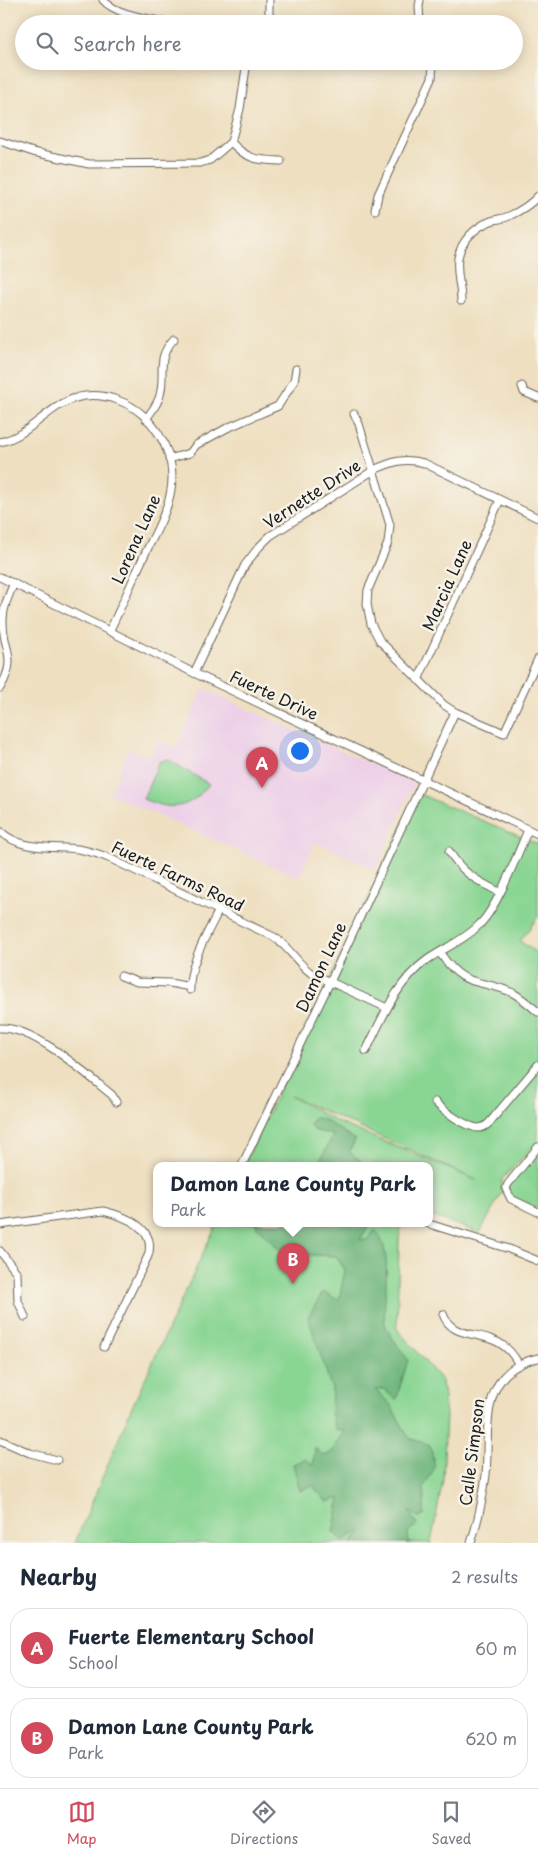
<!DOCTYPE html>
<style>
body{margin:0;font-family:"Playpen Sans",sans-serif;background:#f6f6f7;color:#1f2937}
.you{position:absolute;left:299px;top:750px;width:18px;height:18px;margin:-12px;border:4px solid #fff;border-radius:50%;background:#1a73e8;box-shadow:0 0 0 8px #1a73e833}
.badge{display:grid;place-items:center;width:32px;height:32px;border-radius:50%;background:#d1495b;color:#fff;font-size:16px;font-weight:700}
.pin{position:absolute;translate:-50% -41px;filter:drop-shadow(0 1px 2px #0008)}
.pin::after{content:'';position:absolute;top:26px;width:18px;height:15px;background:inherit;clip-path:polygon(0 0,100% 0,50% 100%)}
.popup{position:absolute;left:153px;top:1162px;width:280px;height:65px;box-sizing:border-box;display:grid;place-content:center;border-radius:10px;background:#fff;filter:drop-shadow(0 1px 4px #0005);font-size:16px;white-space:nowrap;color:#747a83}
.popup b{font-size:19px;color:#1f2937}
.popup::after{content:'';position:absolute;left:50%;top:100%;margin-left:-10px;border:10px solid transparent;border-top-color:#fff}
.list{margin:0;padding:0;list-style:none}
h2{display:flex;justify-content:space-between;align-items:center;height:65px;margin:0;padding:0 20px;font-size:21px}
h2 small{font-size:16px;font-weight:400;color:#747a83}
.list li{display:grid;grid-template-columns:32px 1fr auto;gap:15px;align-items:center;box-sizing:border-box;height:80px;margin:0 10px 10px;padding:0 10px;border:1px solid #e0e1e3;border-radius:20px}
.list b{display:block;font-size:19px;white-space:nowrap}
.list p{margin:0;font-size:16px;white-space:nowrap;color:#747a83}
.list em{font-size:16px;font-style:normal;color:#747a83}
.icon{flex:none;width:28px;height:28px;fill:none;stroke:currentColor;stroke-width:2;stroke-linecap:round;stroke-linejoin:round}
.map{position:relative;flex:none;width:538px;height:1543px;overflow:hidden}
.search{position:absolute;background:#fff;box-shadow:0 2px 12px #0003;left:15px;right:15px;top:15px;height:55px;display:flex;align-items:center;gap:12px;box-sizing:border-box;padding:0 18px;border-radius:28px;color:#747a83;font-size:19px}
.sheet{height:245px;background:#fff}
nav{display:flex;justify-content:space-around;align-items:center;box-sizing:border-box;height:70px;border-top:1px solid #e0e1e3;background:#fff;font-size:14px;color:#747a83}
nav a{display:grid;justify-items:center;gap:2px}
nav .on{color:#d1495b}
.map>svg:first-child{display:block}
</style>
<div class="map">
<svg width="538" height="1543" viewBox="0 0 538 1543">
<rect width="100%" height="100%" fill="#f7f3e8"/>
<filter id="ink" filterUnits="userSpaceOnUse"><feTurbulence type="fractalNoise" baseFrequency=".02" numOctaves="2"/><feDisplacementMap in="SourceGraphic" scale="10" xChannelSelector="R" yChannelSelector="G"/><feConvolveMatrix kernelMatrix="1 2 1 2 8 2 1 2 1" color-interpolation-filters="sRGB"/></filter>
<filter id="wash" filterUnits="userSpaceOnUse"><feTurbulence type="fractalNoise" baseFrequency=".0096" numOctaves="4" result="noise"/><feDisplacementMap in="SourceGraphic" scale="20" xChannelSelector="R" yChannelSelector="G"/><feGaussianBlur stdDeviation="1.12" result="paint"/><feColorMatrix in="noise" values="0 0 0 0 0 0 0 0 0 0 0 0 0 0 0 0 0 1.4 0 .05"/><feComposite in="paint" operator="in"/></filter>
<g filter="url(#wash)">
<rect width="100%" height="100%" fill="#eedfc0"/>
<polygon fill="#edd0e8" points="203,689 414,783 376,869 315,842 299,878 110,794 128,749 150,757 158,740 176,747"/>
<g fill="#89d593" stroke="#527858" fill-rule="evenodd">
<path d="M 167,759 L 209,784 C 189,810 172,811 143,799 L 159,762 Z"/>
<path d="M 417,793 L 538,844 L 538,917 L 520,941 L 538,954 L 538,1142 L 502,1179 L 502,1191 L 538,1152 L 538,1208 L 502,1192 L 480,1233 L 429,1215 L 429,1165 L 244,1165 ZM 290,1096 L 476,1180 L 337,1122 Z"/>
<polygon points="217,1223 402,1223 399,1240 397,1329 442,1381 446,1416 443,1480 431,1543 75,1543 131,1409"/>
</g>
<g fill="#6eb67d" stroke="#45694c">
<polygon points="314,1117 325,1120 355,1140 349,1152 361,1161 362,1165 322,1165 320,1161 333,1135 313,1130 310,1125"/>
<path d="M 255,1223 L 370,1223 L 360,1240 L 367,1240 L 375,1230 C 395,1250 382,1299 385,1324 C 387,1333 403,1352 408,1360 L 396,1400 L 384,1389 L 376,1390 L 390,1404 L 409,1438 L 430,1445 L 435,1467 L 424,1486 L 424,1516 L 418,1517 L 409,1511 L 417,1525 L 408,1532 L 409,1543 L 352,1543 L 361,1531 L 343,1540 L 333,1532 L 340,1498 L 327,1502 L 312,1485 L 300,1491 L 293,1464 L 306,1459 L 313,1466 L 315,1447 L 323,1456 L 331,1453 L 345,1431 L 336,1429 L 331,1413 L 332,1389 L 308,1317 L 323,1292 L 339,1300 L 345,1270 L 336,1256 L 284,1254 L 257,1227 Z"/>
</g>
</g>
<g filter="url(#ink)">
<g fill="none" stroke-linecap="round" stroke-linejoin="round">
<g stroke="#666055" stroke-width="9">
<g id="minor">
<path d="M 103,0 C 117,16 153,19 173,24"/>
<polyline points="269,0 269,24"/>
<polyline points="420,24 419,6 420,0"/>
<polyline points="0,141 33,152 89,164 200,163 210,160 231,142 240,109 247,61"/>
<path d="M 231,142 C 247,160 258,160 281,161"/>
<polyline points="375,210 378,195 432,78 433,61"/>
<path d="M 461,301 C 461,286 456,273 458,258 C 461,241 475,227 491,221 C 497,219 503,219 509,216 C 520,211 530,205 538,196"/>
<polyline points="522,386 524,392 538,398"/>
<polyline points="354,414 359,424 390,525 388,543 368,590 367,604 371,624 380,641 444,705 455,712 504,733 538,659"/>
<path d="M 146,419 C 152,411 158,404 160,395 C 166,373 155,359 174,339"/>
<path d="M 0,442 C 33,435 51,400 85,396 C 105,393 129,402 144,416 C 165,436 177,466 170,495 C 166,515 154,535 145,554 C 133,579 122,605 110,630"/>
<polyline points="169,459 190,453 196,445 227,428 278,406 294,381 296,369"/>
<polyline points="0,577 194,673 538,834"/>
<path d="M 194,673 L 245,565 L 259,547 L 270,536 L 374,470 C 391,462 405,457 424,463 L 538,518"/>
<polyline points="418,680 500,500"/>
<path d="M 0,688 C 19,656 2,650 3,620 C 3,607 9,595 14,583"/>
<path d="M 0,831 C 21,851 51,846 78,849 C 89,851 100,854 111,859 L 274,937 C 289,947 297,963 311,973 L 387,1008"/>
<path d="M 449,851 C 463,874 476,880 499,892"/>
<path d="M 440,953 C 466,991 478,977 513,993 C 522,998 530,1005 538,1012"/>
<polyline points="121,976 137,982 170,983 185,986 190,984"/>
<path d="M 190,990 C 188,966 208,932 219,910"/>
<path d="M 0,1028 C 34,1026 86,1074 112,1095 L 116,1102"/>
<path d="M 366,1051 C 382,1019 396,982 427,960 C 444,948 465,940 480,924 C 498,906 517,855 528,830"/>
<path d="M 435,1102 C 443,1111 467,1127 478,1128 C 483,1128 486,1126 489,1123 L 538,1065"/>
<polyline points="538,1147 508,1184 506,1189 511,1199 538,1212"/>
<polyline points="242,1165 330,982 455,712"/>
<polyline points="426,1223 509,1249 538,1261"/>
<path d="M 0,1225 L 103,1211 C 125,1216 157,1228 148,1256 L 104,1347"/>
<polyline points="0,1251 17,1273 18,1301 25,1317"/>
<path d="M 443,1314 C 451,1336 472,1332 490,1339 C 503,1343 513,1353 519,1365"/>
<polyline points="0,1440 30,1453 57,1460"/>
<path d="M 471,1543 C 478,1521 483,1498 486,1475 C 490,1429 477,1371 538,1358"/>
</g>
</g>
<use href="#minor" stroke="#fff" stroke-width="7"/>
</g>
</g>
<g text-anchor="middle" stroke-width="5" stroke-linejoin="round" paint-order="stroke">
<g font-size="16" fill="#1c1c1c" stroke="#f7f3e8">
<text transform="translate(312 494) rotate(-33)" y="6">Vernette Drive</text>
<text transform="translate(136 539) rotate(-66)" y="6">Lorena Lane</text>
<text transform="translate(447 585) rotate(-66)" y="6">Marcia Lane</text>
<text transform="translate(274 695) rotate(25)" y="6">Fuerte Drive</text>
<text transform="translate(178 876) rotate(25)" y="6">Fuerte Farms Road</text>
<text transform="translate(321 967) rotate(-65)" y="6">Damon Lane</text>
<text transform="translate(472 1452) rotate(-83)" y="6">Calle Simpson</text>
</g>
</g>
</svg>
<div class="you"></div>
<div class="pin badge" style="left:262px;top:788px">A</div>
<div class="pin badge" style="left:293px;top:1284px">B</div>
<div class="popup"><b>Damon Lane County Park</b>Park</div>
<div class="search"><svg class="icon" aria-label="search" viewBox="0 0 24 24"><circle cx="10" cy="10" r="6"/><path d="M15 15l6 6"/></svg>Search here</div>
</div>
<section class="sheet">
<h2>Nearby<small>2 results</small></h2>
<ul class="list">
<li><span class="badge">A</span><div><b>Fuerte Elementary School</b><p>School</p></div><em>60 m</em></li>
<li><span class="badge">B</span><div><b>Damon Lane County Park</b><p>Park</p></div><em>620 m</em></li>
</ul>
</section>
<nav>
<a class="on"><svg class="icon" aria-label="map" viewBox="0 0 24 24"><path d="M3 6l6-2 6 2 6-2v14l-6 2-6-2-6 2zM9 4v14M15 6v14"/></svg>Map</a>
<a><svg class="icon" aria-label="directions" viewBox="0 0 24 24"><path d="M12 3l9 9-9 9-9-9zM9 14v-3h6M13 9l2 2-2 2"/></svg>Directions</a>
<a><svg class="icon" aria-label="saved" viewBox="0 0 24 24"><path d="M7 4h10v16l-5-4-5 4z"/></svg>Saved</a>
</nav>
